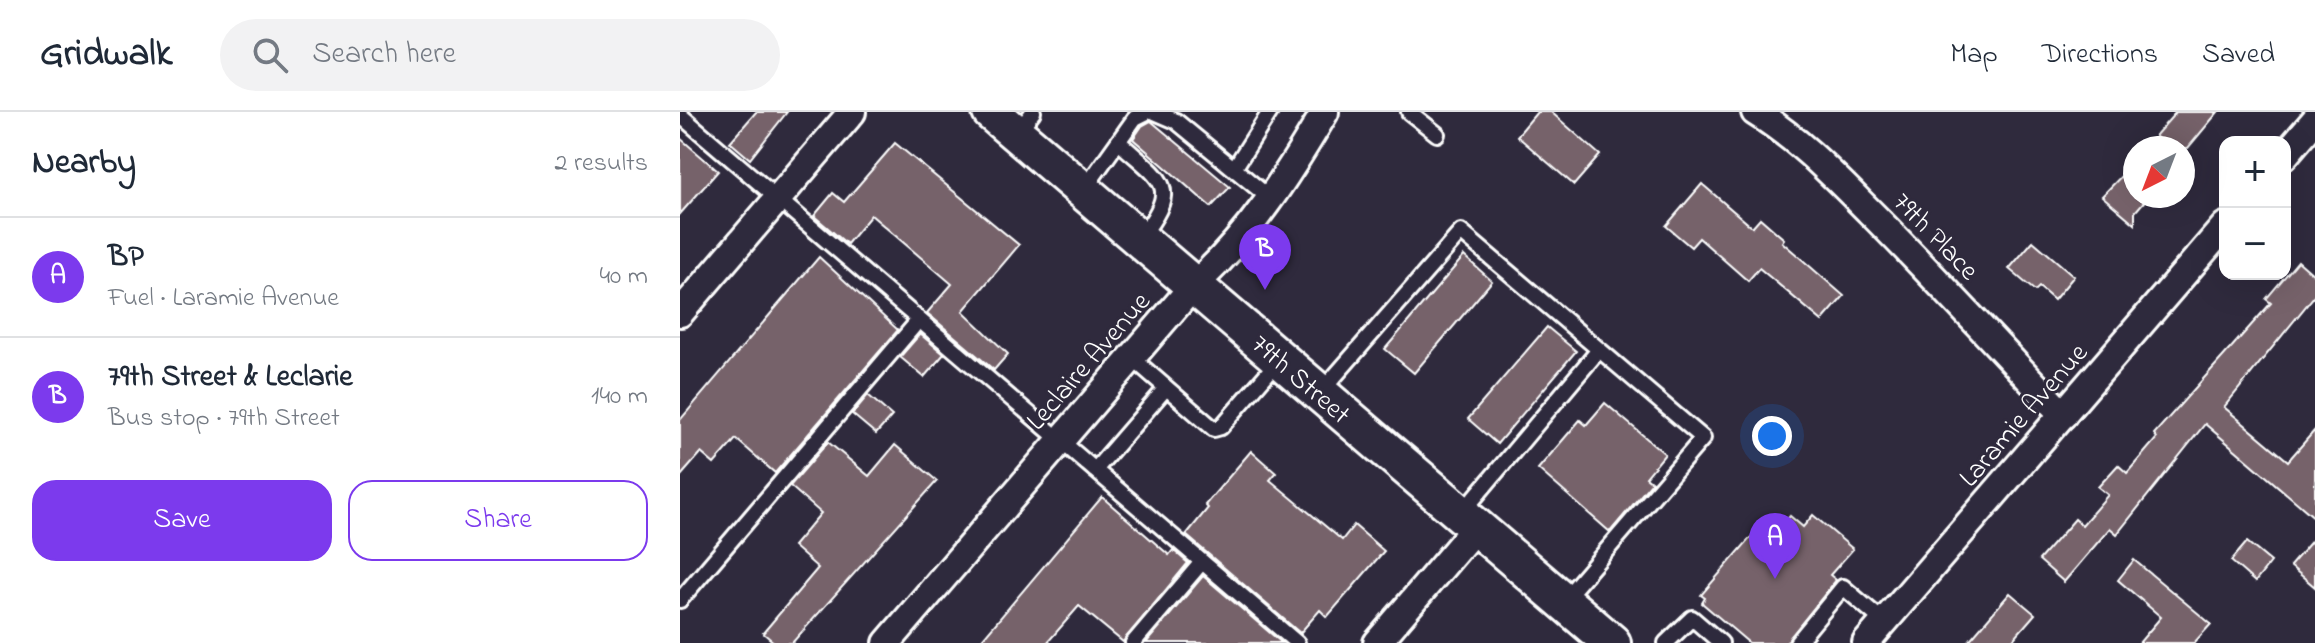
<!DOCTYPE html>
<meta charset="utf-8">
<style>
body{margin:0;font-family:"Indie Flower",sans-serif;background:#f2f2f3;color:#1f2937}
.controls{position:absolute;right:24px;top:24px;display:grid;overflow:hidden;border-radius:16px;box-shadow:0 8px 32px #0002}
.controls button{width:72px;height:72px;display:grid;place-items:center;padding:0;border:0;border-bottom:2px solid #e0e1e3;background:#fff;color:#1f2937;font:40px sans-serif}
.compass{position:absolute;left:1443px;top:24px;width:72px;height:72px;border-radius:50%;background:#fff;box-shadow:0 8px 32px #0002;rotate:222deg}
.you{position:absolute;left:1092px;top:324px;width:28px;height:28px;margin:-20px;border:6px solid #fff;border-radius:50%;background:#1a73e8;box-shadow:0 0 0 12px #1a73e833}
.badge{display:grid;place-items:center;width:52px;height:52px;border-radius:50%;background:#7c3aed;color:#fff;font-size:26px;font-weight:700}
.pin{position:absolute;translate:-50% -66px;filter:drop-shadow(0 2px 4px #0008)}
.pin::after{content:'';position:absolute;top:42px;width:28px;height:24px;background:inherit;clip-path:polygon(0 0,100% 0,50% 100%)}
.list{margin:0;padding:0;list-style:none}
h2{display:flex;justify-content:space-between;align-items:center;height:104px;margin:0;padding:0 32px;font-size:34px}
h2 small{font-size:26px;font-weight:400;color:#747a83}
.list li{display:grid;grid-template-columns:52px 1fr auto;gap:24px;align-items:center;box-sizing:border-box;height:120px;padding:0 32px;border-top:2px solid #e0e1e3}
.list b{display:block;font-size:30px;white-space:nowrap}
.list p{margin:0;font-size:26px;white-space:nowrap;color:#747a83}
.list em{font-size:26px;font-style:normal;color:#747a83}
.actions{display:flex;gap:16px;padding:24px 32px}
.actions a{flex:1;padding:18px 0;border:2px solid #7c3aed;border-radius:24px;text-align:center;font-size:28px;color:#7c3aed}
.actions .main{background:#7c3aed;color:#fff}
.icon{flex:none;width:44px;height:44px;fill:none;stroke:currentColor;stroke-width:2;stroke-linecap:round;stroke-linejoin:round}
.map{position:relative;flex:none;width:1635px;height:531px;overflow:hidden}
header{display:flex;align-items:center;gap:48px;box-sizing:border-box;height:112px;padding:0 40px;background:#fff;border-bottom:2px solid #e0e1e3}
header strong{font-size:38px}
nav{display:flex;gap:44px;margin-inline-start:auto;font-size:28px}
.search{width:560px;height:72px;background:#f2f2f3;display:flex;align-items:center;gap:20px;box-sizing:border-box;padding:0 28px;border-radius:44px;color:#747a83;font-size:30px}
main{display:flex}
aside{flex:1;background:#fff}
.map>svg:first-child{display:block}
</style>
<header>
<strong>Gridwalk</strong>
<div class="search"><svg class="icon" aria-label="search" viewBox="0 0 24 24"><circle cx="10" cy="10" r="6"/><path d="M15 15l6 6"/></svg>Search here</div>
<nav><a>Map</a><a>Directions</a><a>Saved</a></nav>
</header>
<main>
<aside>
<h2>Nearby<small>2 results</small></h2>
<ul class="list">
<li><span class="badge">A</span><div><b>BP</b><p>Fuel · Laramie Avenue</p></div><em>40 m</em></li>
<li><span class="badge">B</span><div><b>79th Street &amp; Leclarie</b><p>Bus stop · 79th Street</p></div><em>140 m</em></li>
</ul>
<div class="actions"><a class="main">Save</a><a>Share</a></div>
</aside>
<div class="map">
<svg width="1635" height="531" viewBox="0 0 1635 531">
<rect width="100%" height="100%" fill="#2f2a3d"/>
<filter id="ink" filterUnits="userSpaceOnUse"><feTurbulence type="fractalNoise" baseFrequency=".0125" numOctaves="2"/><feDisplacementMap in="SourceGraphic" scale="16" xChannelSelector="R" yChannelSelector="G"/><feConvolveMatrix kernelMatrix="1 2 1 2 8 2 1 2 1" color-interpolation-filters="sRGB"/></filter>
<g filter="url(#ink)">
<g fill="#76626b" stroke="#fff" stroke-width="2">
<polygon points="76,0 107,0 70,47 50,30"/>
<polygon points="857,0 871,0 920,43 894,73 837,24"/>
<polygon points="1496,0 1538,0 1508,36 1489,36 1475,24"/>
<polygon points="471,9 550,75 531,95 453,27 462,14"/>
<polygon points="0,26 38,59 0,102"/>
<polygon points="215,31 339,133 283,199 328,242 314,258 247,201 272,172 191,103 167,132 134,104 153,81 164,90"/>
<polygon points="1455,50 1455,84 1469,84 1455,100 1455,112 1422,84"/>
<polygon points="1022,72 1072,115 1080,106 1104,127 1102,130 1164,184 1142,209 1079,156 1068,169 1019,126 1011,135 986,114"/>
<polygon points="1353,129 1394,164 1374,188 1359,175 1355,179 1329,157"/>
<polygon points="784,144 812,169 734,261 705,237"/>
<polygon points="139,145 218,218 95,361 56,327 34,352 21,341 0,365 0,308"/>
<polygon points="1618,149 1635,164 1635,183 1544,295 1608,349 1635,318 1635,406 1525,312 1437,422 1430,416 1384,470 1359,448 1395,407 1402,413 1428,383 1418,375 1438,353 1447,361 1477,326 1474,322 1591,191 1586,187"/>
<polygon points="867,215 896,239 817,332 788,307"/>
<polygon points="240,222 264,242 244,265 220,245"/>
<polygon points="188,283 212,304 196,322 172,302"/>
<polygon points="925,291 985,342 966,365 972,370 930,420 858,357 900,308 906,313"/>
<polygon points="148,330 189,364 215,333 257,369 112,531 95,531 83,521 138,456 113,434 141,401 110,374"/>
<polygon points="571,339 596,361 590,368 662,428 674,413 704,439 647,505 640,498 620,521 506,423 528,396 525,393"/>
<polygon points="422,385 489,443 493,438 508,451 443,530 399,494 367,531 299,531"/>
<polygon points="1133,403 1173,437 1150,463 1156,468 1106,531 1069,531 1022,491 1025,486 1021,483 1085,409 1098,418 1110,404 1123,415"/>
<polygon points="1635,425 1635,475 1610,454"/>
<polygon points="1567,430 1591,450 1575,470 1551,449"/>
<polygon points="1454,448 1531,512 1514,531 1459,531 1481,505 1438,468"/>
<polygon points="523,464 602,531 466,531"/>
<polygon points="1330,481 1355,502 1330,531 1287,531"/>
</g>
<g fill="none" stroke-linecap="round" stroke-linejoin="round">
<g stroke="#fff" stroke-width="20">
<g id="service">
<polyline points="475,0 496,9 592,88"/>
<polyline points="729,0 757,22"/>
<polyline points="0,3 617,531"/>
<polyline points="337,21 353,0"/>
<path d="M 439,30 C 482,70 502,72 460,126"/>
<polyline points="555,55 590,0"/>
<polyline points="403,79 455,6 467,0"/>
<polyline points="451,245 534,317 541,315 600,247"/>
<polyline points="640,281 781,120 1023,326 883,489"/>
<polyline points="415,358 486,276"/>
<polyline points="781,402 918,239"/>
<polyline points="0,488 239,208"/>
<polyline points="453,531 522,450"/>
<polyline points="986,531 1012,506 1041,531"/>
<polyline points="1117,531 1163,475 1204,510"/>
</g>
</g>
<g stroke="#fff" stroke-width="32">
<g id="minor">
<path d="M 1075,0 C 1119,27 1154,64 1190,100 C 1256,166 1319,235 1383,303"/>
<polyline points="1605,43 1635,8"/>
<polyline points="0,201 172,0"/>
<path d="M 207,531 L 514,173 C 570,123 607,64 645,0"/>
<polyline points="697,531 796,415"/>
<polyline points="1186,531 1545,114"/>
</g>
</g>
<g stroke="#fff" stroke-width="42">
<polyline id="secondary" points="311,0 932,531"/>
</g>
<use href="#service" stroke="#2f2a3d" stroke-width="14"/>
<use href="#minor" stroke="#2f2a3d" stroke-width="26"/>
<use href="#secondary" stroke="#2f2a3d" stroke-width="36"/>
</g>
</g>
<g text-anchor="middle" stroke-width="6" stroke-linejoin="round" paint-order="stroke">
<g font-size="28" fill="#fff" stroke="#2f2a3d">
<text transform="translate(1257 123) rotate(46)" y="10">79th Place</text>
<text transform="translate(407 248) rotate(-49)" y="10">Leclaire Avenue</text>
<text transform="translate(622 266) rotate(41)" y="10">79th Street</text>
<text transform="translate(1342 302) rotate(-49)" y="10">Laramie Avenue</text>
</g>
</g>
</svg>
<div class="controls">
<button>+</button>
<button>−</button>
</div>
<svg class="compass" viewBox="-18 -18 36 36"><path d="M0-13l5 13h-10z" fill="#e53935"/><path d="M0 13l5-13h-10z" fill="#747a83"/></svg>
<div class="you"></div>
<div class="pin badge" style="left:1095px;top:467px">A</div>
<div class="pin badge" style="left:585px;top:178px">B</div>
</div>
</main>
